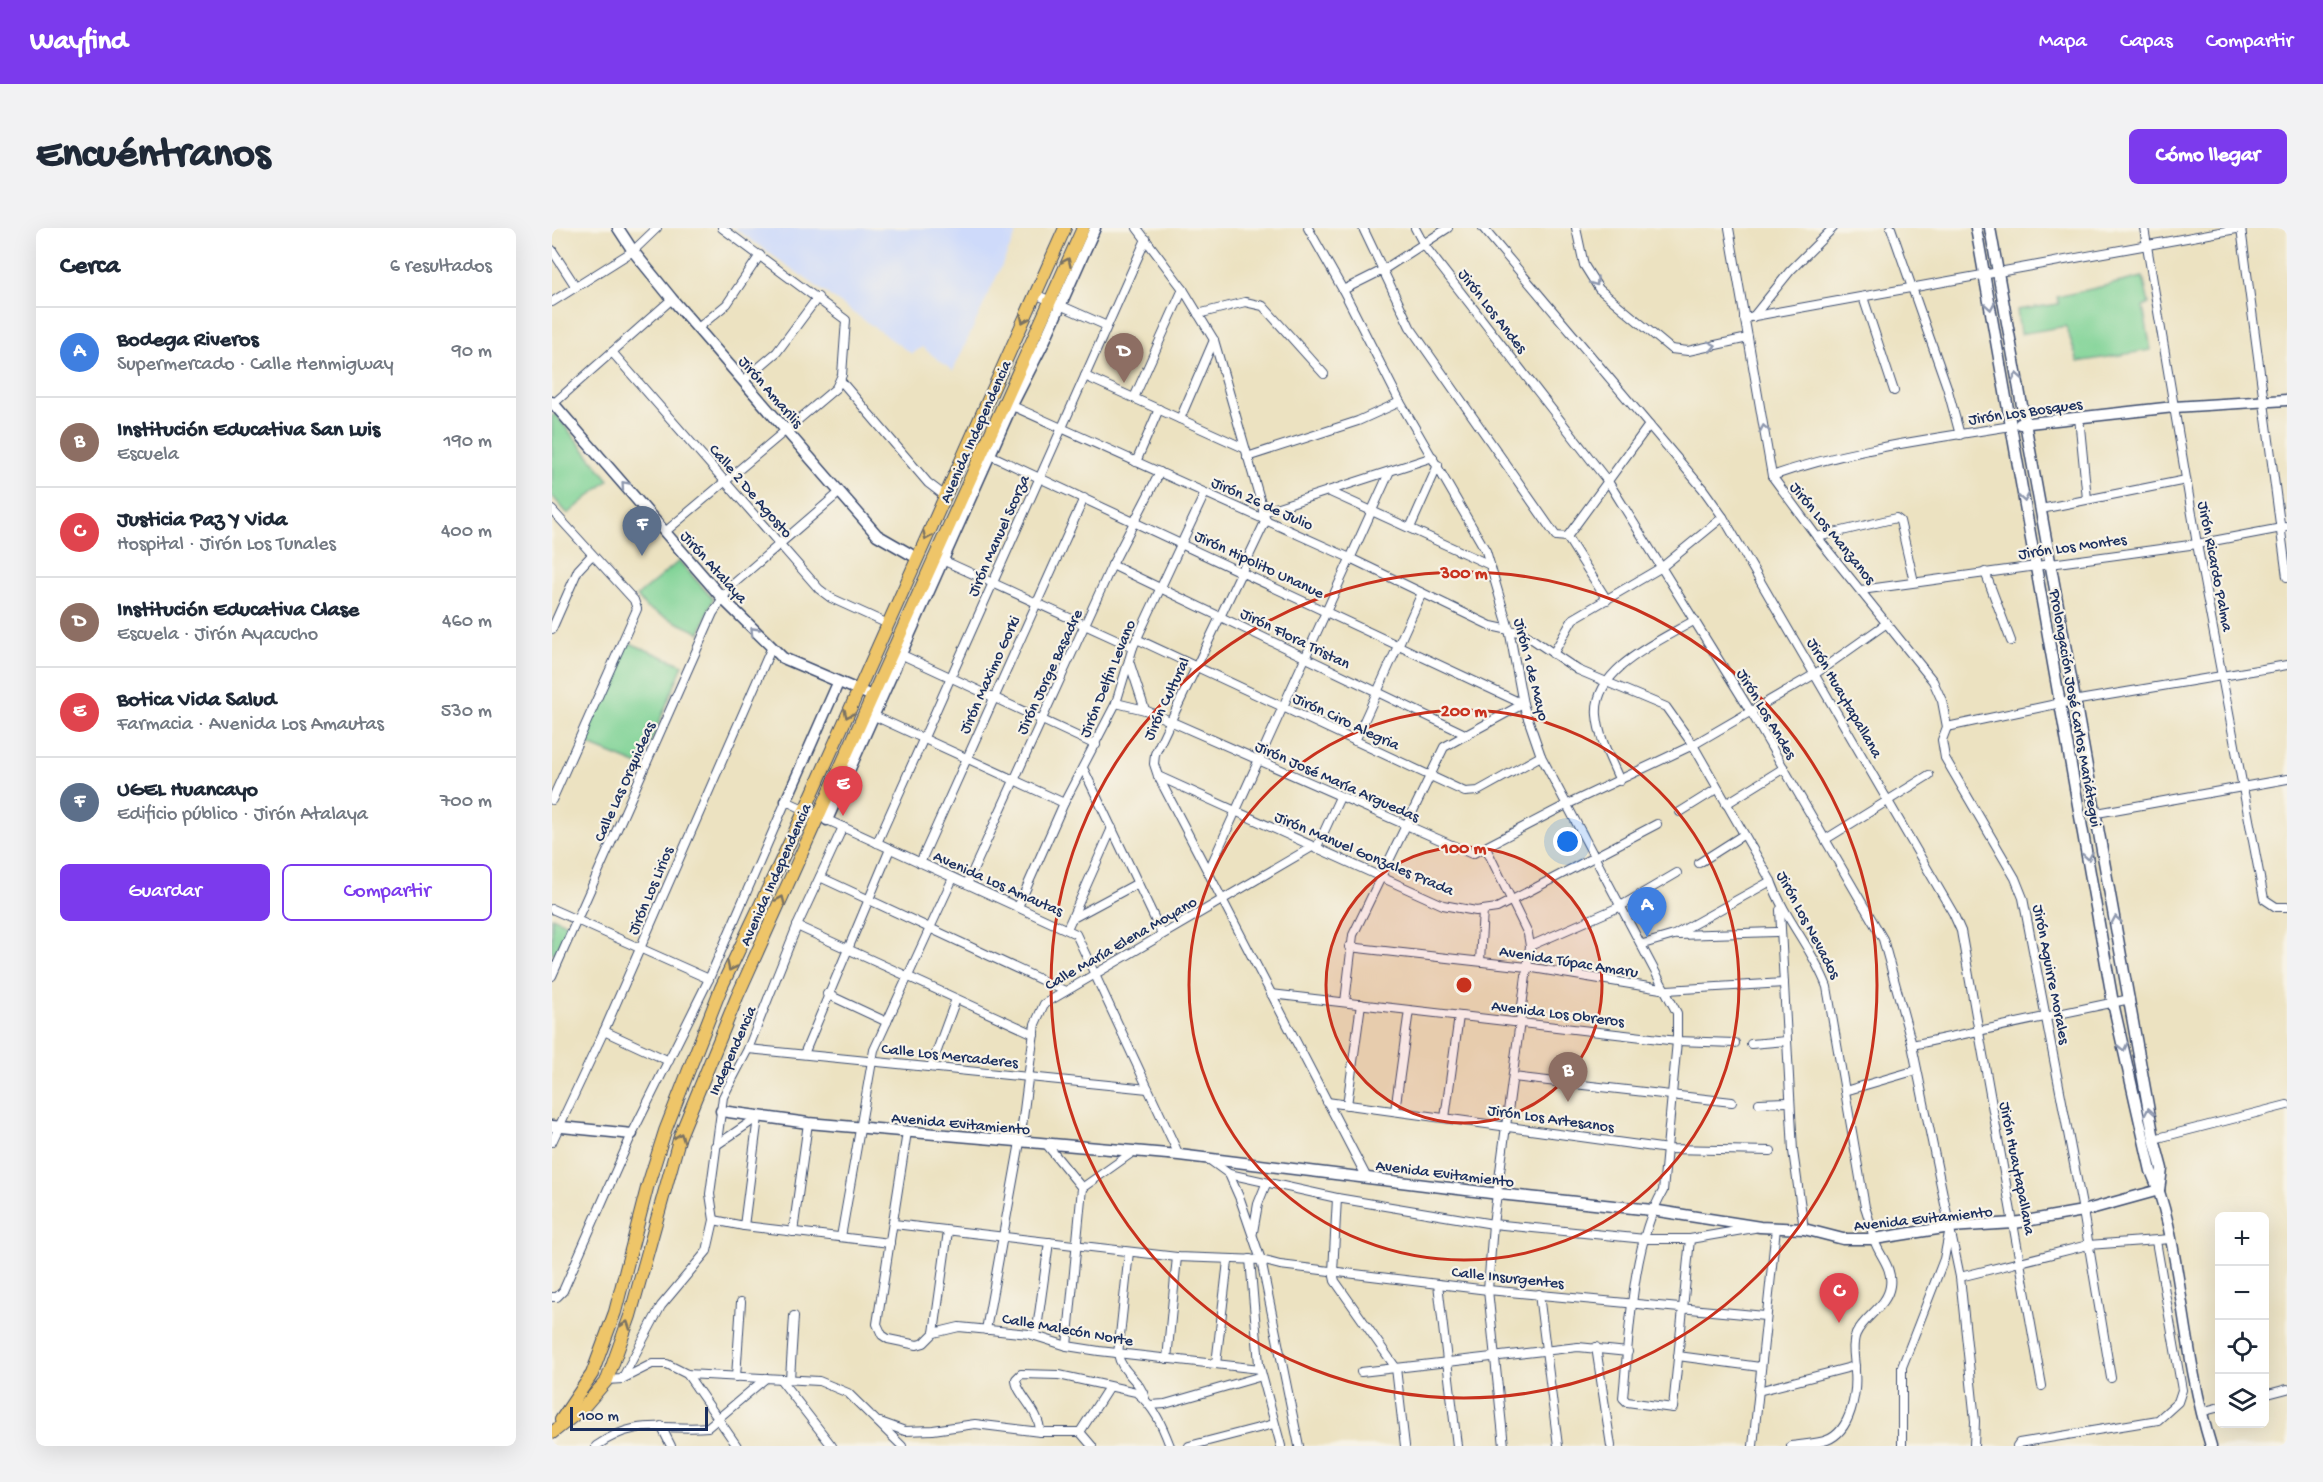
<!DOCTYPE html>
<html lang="es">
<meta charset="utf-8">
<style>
body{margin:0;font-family:"Gochi Hand",sans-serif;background:#f2f2f3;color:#1f2937}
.controls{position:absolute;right:18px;bottom:18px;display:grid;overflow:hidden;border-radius:9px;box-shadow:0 6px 24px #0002}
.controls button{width:54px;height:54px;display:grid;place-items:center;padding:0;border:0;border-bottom:2px solid #e0e1e3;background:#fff;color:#1f2937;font:30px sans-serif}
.scale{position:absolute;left:18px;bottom:15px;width:138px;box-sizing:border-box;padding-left:6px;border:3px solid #1b2f5e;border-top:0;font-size:16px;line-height:21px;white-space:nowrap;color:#1b2f5e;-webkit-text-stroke:4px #f7f3e8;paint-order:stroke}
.you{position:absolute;left:1016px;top:614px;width:21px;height:21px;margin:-15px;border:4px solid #fff;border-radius:50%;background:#1a73e8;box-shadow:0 0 0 9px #1a73e833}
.badge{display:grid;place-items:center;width:39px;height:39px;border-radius:50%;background:#7c3aed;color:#fff;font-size:20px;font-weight:700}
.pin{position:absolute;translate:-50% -50px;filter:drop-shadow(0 2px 3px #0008)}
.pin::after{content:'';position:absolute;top:32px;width:21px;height:18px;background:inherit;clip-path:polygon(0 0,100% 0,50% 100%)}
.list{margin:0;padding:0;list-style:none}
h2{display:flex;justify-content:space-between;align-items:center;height:78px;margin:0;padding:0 24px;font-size:26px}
h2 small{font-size:20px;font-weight:400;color:#747a83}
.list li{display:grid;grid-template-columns:39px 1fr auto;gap:18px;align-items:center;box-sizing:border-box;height:90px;padding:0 24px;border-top:2px solid #e0e1e3}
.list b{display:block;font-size:22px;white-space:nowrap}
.list p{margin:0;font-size:20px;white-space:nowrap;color:#747a83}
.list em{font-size:20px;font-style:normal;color:#747a83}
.actions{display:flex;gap:12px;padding:18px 24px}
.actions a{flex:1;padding:14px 0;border:2px solid #7c3aed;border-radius:9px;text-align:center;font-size:21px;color:#7c3aed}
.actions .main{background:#7c3aed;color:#fff}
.icon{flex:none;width:33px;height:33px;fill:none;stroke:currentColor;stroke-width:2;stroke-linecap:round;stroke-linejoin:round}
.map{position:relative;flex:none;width:1735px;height:1218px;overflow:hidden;border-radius:9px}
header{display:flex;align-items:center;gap:36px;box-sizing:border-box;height:84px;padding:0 30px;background:#7c3aed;color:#fff}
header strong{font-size:28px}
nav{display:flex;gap:33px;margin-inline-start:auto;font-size:21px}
.intro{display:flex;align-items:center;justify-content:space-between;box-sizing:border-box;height:144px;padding:0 36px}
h1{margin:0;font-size:42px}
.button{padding:15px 27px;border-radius:9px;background:#7c3aed;color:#fff;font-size:21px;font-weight:700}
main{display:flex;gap:36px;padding:0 36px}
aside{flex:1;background:#fff;border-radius:9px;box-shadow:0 6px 24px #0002}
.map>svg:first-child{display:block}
</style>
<header>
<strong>Wayfind</strong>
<nav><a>Mapa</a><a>Capas</a><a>Compartir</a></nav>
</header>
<div class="intro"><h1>Encuéntranos</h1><a class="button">Cómo llegar</a></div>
<main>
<aside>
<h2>Cerca<small>6 resultados</small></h2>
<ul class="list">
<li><span class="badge" style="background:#3f7fe0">A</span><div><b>Bodega Riveros</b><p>Supermercado · Calle Henmigway</p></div><em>90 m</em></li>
<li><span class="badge" style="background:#8d6e63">B</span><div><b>Institución Educativa San Luis</b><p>Escuela</p></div><em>190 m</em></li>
<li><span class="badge" style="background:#e0444e">C</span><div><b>Justicia Paz Y Vida</b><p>Hospital · Jirón Los Tunales</p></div><em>400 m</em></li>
<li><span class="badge" style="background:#8d6e63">D</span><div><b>Institución Educativa Clase</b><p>Escuela · Jirón Ayacucho</p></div><em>460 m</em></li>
<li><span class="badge" style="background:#e0444e">E</span><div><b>Botica Vida Salud</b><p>Farmacia · Avenida Los Amautas</p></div><em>530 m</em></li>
<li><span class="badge" style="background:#5c6f8a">F</span><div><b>UGEL Huancayo</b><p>Edificio público · Jirón Atalaya</p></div><em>700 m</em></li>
</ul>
<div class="actions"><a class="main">Guardar</a><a>Compartir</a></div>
</aside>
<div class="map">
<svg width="1735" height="1218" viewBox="0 0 1735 1218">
<rect width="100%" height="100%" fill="#f7f3e8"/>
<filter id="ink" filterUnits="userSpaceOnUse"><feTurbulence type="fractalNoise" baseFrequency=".0167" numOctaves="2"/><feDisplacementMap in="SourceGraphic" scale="12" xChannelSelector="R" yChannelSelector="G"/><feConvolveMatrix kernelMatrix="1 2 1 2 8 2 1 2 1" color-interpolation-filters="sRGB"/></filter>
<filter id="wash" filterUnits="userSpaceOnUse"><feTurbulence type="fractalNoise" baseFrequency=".008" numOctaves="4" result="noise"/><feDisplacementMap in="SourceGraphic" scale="24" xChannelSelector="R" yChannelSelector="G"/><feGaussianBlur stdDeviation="1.35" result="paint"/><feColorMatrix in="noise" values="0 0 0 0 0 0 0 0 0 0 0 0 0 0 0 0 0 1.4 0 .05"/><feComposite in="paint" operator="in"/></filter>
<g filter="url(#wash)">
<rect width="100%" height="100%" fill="#ece2c1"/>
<polygon fill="#cedafa" points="182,0 467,0 401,143 370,119 360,126"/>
<g fill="#80d396" stroke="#4e817a" stroke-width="1.5">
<polygon points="1591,49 1597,76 1591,78 1599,122 1526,134 1514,98 1468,106 1465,82 1507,76 1505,69"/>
<polygon points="3,186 57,252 16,286 0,268 0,188"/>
<polygon points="127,333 161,371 148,405 94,380 85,368"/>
<polygon points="75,414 131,437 89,538 30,514"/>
<polygon points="0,689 18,697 4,726 0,724"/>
</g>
</g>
<g filter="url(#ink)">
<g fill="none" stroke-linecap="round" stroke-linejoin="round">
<g stroke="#3a4a6d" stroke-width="10">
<g id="minor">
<polyline points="585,0 631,61 662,112 714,292 603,526 602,536 606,548 814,948"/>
<path d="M 756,0 L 791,62 L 848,174 L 934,323 L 957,401 L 971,476 L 989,528 L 1125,785 L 1125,813 L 1111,963 C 1080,1015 1077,1109 1071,1170 L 1075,1174 L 1121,1180 L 1138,1011"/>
<polyline points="811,0 858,99 1004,308 1015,309 1097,197"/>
<polyline points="863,0 872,17 1057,255 1199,484 1331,711 1360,817 1408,1049 1423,1193 1422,1218"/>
<polyline points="931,0 1151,261 1171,289 1401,685 1409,703 1490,1158"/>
<polyline points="1024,0 1032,37 1047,61 1119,121 1136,123 1196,110"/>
<polyline points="1177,0 1220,248 1265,309 1381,453 1390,473 1395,499"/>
<polyline points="1339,0 1395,159 1408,207"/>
<polyline points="1592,0 1645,316 1712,671 1724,679 1735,679"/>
<polyline points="1689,0 1735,349"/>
<polyline points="0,22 24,59"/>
<polyline points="791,62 831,42 896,0"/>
<polyline points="483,66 555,98"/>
<polyline points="1311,69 1342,163"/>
<polyline points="0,74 81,23 105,0"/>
<polyline points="646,86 693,74 711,78 772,146"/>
<polyline points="1201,89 1238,43 1281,0"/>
<polyline points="1192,90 1690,0"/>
<polyline points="146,100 175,76 208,27"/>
<polyline points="60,124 267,361 279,370 336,396"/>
<polyline points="533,148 692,220"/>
<polyline points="191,153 225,124 266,69"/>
<polyline points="289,153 376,255 393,268"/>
<polyline points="582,170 631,61"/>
<path d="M 456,176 L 798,330 L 939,398 L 971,405 L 1026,442 L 1114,479 L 1141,517 L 1219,653 C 1233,692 1261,721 1275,759 L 1313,979 C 1317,990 1319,1000 1322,1011 C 1326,1027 1341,1038 1338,1058 C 1335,1079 1313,1087 1304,1106 C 1299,1118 1303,1130 1303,1143 C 1305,1165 1299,1203 1275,1212 C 1265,1216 1250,1216 1239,1218"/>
<polyline points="0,177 120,71"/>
<polyline points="1527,189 1535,271"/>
<polyline points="628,191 662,112"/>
<polyline points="434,225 971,476"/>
<polyline points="695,229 806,193 848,174"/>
<polyline points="584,234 607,181"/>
<path d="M 1220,248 C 1296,221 1380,211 1459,198"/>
<polyline points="776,263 938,337"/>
<polyline points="1489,281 1634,252"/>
<polyline points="0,282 82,372 85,381 0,572"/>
<polyline points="711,284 881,229"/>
<polyline points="858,300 886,237"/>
<polyline points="113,304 284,160 290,147 294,92 170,0"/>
<polyline points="1015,309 1055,372"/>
<polyline points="1265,309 1344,290 1348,293 1362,354"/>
<polyline points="386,330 581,419"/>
<polyline points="560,337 915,507"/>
<polyline points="1433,344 1459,413"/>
<polyline points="1309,362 1645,316 1735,299"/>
<polyline points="0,401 26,342 40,327"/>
<polyline points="585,411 913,564 926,563 989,528"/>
<polyline points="344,424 544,517"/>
<polyline points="1001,426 1021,391 1110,339 1171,289"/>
<polyline points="577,433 593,482 920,626 1014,577 1141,517 1263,446 1335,395"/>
<polyline points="564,475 593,482"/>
<polyline points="316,485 512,575"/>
<polyline points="1395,499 1390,512 1393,530 1463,650 1471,670 1531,983 1559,1150"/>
<polyline points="1395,499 1509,475 1735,437"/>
<polyline points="803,513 870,365"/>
<polyline points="531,540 610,706"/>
<polyline points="606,548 891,677 924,683 945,680 1105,596"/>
<path d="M 1068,553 C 1059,532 1047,511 1045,487 C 1041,440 1110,412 1143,392"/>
<polyline points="1174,576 1232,540"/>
<polyline points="1128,584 1165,561"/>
<polyline points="1545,585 1735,551"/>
<polyline points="1274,611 1377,547"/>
<polyline points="325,615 594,11"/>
<polyline points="934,620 976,706 978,718 941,996 936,1062 952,1218"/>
<polyline points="764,621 788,569"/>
<polyline points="368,635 532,270"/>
<polyline points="1147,635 1191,607"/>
<polyline points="656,644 837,245"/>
<polyline points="268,649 513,763"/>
<polyline points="415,656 560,337 608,244"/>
<polyline points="466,679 512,575 564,475 581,419 653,265"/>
<polyline points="0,681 157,751"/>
<polyline points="1228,682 1241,923 1252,1001"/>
<polyline points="521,690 586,655"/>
<polyline points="245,698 482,806"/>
<polyline points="515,701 560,600"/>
<polyline points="1126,707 1224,704"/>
<polyline points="1091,716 1122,707 1219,653"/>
<polyline points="978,718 1067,679 1125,645"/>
<polyline points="797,719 975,739 1115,762 1232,755"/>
<polyline points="928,733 931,682"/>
<polyline points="0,748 161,385 179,358 288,264"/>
<polyline points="275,766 335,794"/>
<polyline points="719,766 1125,813 1183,815"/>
<polyline points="793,774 801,707 892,519 971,476"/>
<polyline points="52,803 117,833"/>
<polyline points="1199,816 1235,813"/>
<polyline points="1360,817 1578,771"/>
<polyline points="196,821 596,861"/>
<polyline points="252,826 338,621"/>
<polyline points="379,839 404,771"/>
<polyline points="961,849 1180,874"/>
<polyline points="1293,863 1365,842"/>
<polyline points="775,874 1116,921 1219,923"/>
<polyline points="1207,875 1238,874"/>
<polyline points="795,877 809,776"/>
<polyline points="843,883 857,782"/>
<polyline points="893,890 907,788"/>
<polyline points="355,904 325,1096 330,1107 336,1111 365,1117 372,1115 382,1105 407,1099 477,1106 515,1118 547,1123 708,1141"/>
<polyline points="1602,911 1735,877"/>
<polyline points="0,914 52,803 219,421"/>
<polyline points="495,917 530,960 515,1118"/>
<polyline points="163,918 206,889"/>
<polyline points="655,930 677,946 688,971 709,1032 747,1218"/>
<polyline points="677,946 785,970 941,996 1093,1011 1138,1011 1202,1000"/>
<polyline points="530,960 581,924"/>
<polyline points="785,970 781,1044 783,1053 844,1140 853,1218"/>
<polyline points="162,992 192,998 338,1015"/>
<polyline points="342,996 625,1029 709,1032 728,1037 936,1062 1213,1088"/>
<polyline points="192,998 206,889"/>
<polyline points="241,1004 256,895"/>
<polyline points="701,1004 706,976 714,956"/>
<polyline points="289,1009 322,822 401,650"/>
<path d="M 577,1024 L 566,1126 C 569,1145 589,1152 593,1171"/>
<polyline points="698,1031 707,1136 729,1218"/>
<polyline points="1408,1049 1536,1017 1619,1011"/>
<polyline points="886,1056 905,1218"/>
<polyline points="987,1066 1006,1218"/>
<polyline points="0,1069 5,1069 11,1063 80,906 157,751 234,573 524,706 627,927"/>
<polyline points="434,1102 468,914 483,796 492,776 760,619"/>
<polyline points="382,1105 396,1003"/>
<polyline points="484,1108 497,1014"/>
<polyline points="1044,1119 1059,1218"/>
<polyline points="1126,1128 1208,1139"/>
<polyline points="615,1131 625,1029"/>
<polyline points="664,1136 676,1033"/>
<polyline points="809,1144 1026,1119 1076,1124"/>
<polyline points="135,1146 185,1218"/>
<polyline points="184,1149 189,1074"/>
<polyline points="70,1151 109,1078 155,1023 162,992 158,966 171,869 196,821 245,698 291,599"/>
<polyline points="228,1151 280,1218"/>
<polyline points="238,1151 242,1088"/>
<polyline points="55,1152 70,1151 100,1136 115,1136 135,1146 267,1153 296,1165 350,1218"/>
<polyline points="1206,1163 1303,1138"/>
<polyline points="1712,1167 1735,1161"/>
<polyline points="598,1177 613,1176 710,1148"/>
<polyline points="1649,1184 1668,1179"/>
<polyline points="328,1194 353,1203 381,1202 423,1196 488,1204 528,1204"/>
<polyline points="109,1198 119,1218"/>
<path d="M 488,1204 C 488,1182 463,1165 464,1151 L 469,1146 L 507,1147 L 584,1164 C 602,1178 610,1197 618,1218"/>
<polyline points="528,1204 557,1159"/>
<polyline points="528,1204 540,1218"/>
<path d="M 44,1218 C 87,1188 110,1203 156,1199 L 214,1150"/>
<polyline points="637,1218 722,1196"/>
<polyline points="1201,1218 1224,1000"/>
<polyline points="1350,1218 1350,1139 1392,1031 1397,1005"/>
<polyline points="1465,1218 1467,1215 1606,1192 1626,1174 1630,1162 1604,1013"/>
</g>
</g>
<g stroke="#3a4a6d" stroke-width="13">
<g id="tertiary">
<polyline points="66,0 81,23 120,71 325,307 365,330"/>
<path d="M 1424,0 L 1561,775 L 1599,943 C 1614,977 1620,1014 1626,1050 C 1635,1107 1642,1163 1659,1218"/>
<polyline points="1438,0 1602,911 1610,941 1607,962"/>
<polyline points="0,174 171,371 231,430 320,468"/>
<polyline points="1468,196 1622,179 1735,172"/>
<polyline points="234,573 286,455"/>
<polyline points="275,592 460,177 492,114 543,0"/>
<polyline points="169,883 256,895 627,927 947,966 1100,982 1208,999 1252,1001 1291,1011 1322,1011 1398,999 1462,995 1531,983 1607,962"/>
<polyline points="0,898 80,906"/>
</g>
</g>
<g stroke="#3a4a6d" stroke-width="14">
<g id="primary">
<polyline points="9,1192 40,1146 63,1084 95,960 113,903 169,760 253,582 513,0"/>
<polyline points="0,1205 30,1181 55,1152 78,1088 128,908 185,769 531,0"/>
</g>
</g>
<use href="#minor" stroke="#fff" stroke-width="8"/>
<use href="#tertiary" stroke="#fff" stroke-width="10"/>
<use href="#primary" stroke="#eec569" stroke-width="12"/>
</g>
<defs><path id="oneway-chevron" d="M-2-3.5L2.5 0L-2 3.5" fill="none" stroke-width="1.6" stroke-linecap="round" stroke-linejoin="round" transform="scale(1.5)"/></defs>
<g stroke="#7a7263">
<use href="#oneway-chevron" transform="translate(515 34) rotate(-66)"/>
<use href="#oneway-chevron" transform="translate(472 91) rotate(115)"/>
<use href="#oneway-chevron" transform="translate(375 308) rotate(114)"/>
<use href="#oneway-chevron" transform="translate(296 486) rotate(114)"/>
<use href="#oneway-chevron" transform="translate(229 672) rotate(-66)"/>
<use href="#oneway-chevron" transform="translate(179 739) rotate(116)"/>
<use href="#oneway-chevron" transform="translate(128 909) rotate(-71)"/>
<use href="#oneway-chevron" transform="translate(74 1097) rotate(-71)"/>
</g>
<g stroke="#8d97ae">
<use href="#oneway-chevron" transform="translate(1043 54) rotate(55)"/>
<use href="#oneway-chevron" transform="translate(1438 78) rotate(80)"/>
<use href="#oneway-chevron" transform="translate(1160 118) rotate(-12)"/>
<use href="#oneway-chevron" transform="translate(1465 149) rotate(-100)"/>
<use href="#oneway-chevron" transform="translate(1212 201) rotate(-100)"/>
<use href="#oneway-chevron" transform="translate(73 257) rotate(-131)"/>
<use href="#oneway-chevron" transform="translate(1472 270) rotate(80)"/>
<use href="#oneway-chevron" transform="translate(202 403) rotate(-134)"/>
<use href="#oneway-chevron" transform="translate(1536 628) rotate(80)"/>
<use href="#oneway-chevron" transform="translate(1564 692) rotate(-100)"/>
<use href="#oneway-chevron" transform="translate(1571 819) rotate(77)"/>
<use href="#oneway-chevron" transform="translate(1597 884) rotate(-100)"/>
</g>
</g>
<circle cx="912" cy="757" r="138" fill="#c8321e" fill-opacity=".12"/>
<g fill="none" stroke="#c8321e" stroke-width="3">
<circle cx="912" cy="757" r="138"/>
<circle cx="912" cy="757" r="275"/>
<circle cx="912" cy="757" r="413"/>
</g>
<g text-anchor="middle" stroke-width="4.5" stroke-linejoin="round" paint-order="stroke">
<g font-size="16" fill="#1b2f5e" stroke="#f7f3e8">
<text transform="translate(942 82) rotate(52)" y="6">Jirón Los Andes</text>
<text transform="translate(220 163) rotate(49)" y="6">Jirón Amarilis</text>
<text transform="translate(1473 182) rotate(-8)" y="6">Jirón Los Bosques</text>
<text transform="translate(422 203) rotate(-66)" y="6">Avenida Independencia</text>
<text transform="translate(200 262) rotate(49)" y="6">Calle 2 De Agosto</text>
<text transform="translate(711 274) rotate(24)" y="6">Jirón 26 de Julio</text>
<text transform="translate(1282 304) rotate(51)" y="6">Jirón Los Manzanos</text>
<text transform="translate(445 307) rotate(-66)" y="6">Jirón Manuel Scorza</text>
<text transform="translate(1520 317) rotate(-8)" y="6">Jirón Los Montes</text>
<text transform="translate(708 335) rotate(25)" y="6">Jirón Hipolito Unanue</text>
<text transform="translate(163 338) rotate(48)" y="6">Jirón Atalaya</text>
<text transform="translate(1665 338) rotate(79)" y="6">Jirón Ricardo Palma</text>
<text transform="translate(744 409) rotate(26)" y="6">Jirón Flora Tristan</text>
<text transform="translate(981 441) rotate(76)" y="6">Jirón 1 de Mayo</text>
<text transform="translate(496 443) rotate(-65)" y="6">Jirón Jorge Basadre</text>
<text transform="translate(436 446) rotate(-66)" y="6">Jirón Maximo Gorki</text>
<text transform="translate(554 450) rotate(-68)" y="6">Jirón Delfin Levano</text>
<text transform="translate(1294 469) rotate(60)" y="6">Jirón Huaytapallana</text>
<text transform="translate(613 470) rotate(-65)" y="6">Jirón Cultural</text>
<text transform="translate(1525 480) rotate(80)" y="6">Prolongación José Carlos Mariátegui</text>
<text transform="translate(1216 485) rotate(59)" y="6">Jirón Los Andes</text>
<text transform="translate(795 492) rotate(25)" y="6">Jirón Ciro Alegria</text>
<text transform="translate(786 552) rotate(24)" y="6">Jirón José María Arguedas</text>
<text transform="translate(71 553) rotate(-66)" y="6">Calle Las Orquideas</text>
<text transform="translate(813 624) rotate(23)" y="6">Jirón Manuel Gonzales Prada</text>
<text transform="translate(222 646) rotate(-66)" y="6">Avenida Independencia</text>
<text transform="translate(447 654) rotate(24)" y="6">Avenida Los Amautas</text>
<text transform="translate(97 662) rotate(-67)" y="6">Jirón Los Lirios</text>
<text transform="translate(1258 696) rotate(62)" y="6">Jirón Los Nevados</text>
<text transform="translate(568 714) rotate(-30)" y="6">Calle María Elena Moyano</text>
<text transform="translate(1017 732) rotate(9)" y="6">Avenida Túpac Amaru</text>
<text transform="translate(1501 746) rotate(79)" y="6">Jirón Aguirre Morales</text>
<text transform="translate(1006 784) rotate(7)" y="6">Avenida Los Obreros</text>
<text transform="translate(179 822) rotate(-66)" y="6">Independencia</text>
<text transform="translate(398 826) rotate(6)" y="6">Calle Los Mercaderes</text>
<text transform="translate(999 889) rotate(8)" y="6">Jirón Los Artesanos</text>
<text transform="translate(409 894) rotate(5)" y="6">Avenida Evitamiento</text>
<text transform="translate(1467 940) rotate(79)" y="6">Jirón Huaytapallana</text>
<text transform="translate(893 944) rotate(7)" y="6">Avenida Evitamiento</text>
<text transform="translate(1371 989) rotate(-6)" y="6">Avenida Evitamiento</text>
<text transform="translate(956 1048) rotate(6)" y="6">Calle Insurgentes</text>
<text transform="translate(516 1100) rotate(10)" y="6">Calle Malecón Norte</text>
</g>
</g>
<circle cx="912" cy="757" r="9" fill="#c8321e" stroke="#f7f3e8" stroke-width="3"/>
<g font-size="18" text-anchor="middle" font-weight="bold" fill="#c8321e" stroke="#f7f3e8" stroke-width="4.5" stroke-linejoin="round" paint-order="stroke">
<text x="912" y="350">300 m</text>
<text x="912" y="488">200 m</text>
<text x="912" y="625">100 m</text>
</g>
</svg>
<div class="controls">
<button>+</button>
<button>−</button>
<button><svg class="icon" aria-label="locate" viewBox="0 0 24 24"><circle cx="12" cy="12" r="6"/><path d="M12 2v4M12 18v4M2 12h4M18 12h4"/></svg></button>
<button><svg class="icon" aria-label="layers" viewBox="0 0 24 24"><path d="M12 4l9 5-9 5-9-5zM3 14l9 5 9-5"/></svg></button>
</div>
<div class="scale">100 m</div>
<div class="you"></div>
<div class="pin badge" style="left:1095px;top:709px;background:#3f7fe0">A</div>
<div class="pin badge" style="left:1016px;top:874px;background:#8d6e63">B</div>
<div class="pin badge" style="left:1287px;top:1095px;background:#e0444e">C</div>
<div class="pin badge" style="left:572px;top:155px;background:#8d6e63">D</div>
<div class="pin badge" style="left:291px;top:588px;background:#e0444e">E</div>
<div class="pin badge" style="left:90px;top:328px;background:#5c6f8a">F</div>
</div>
</main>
